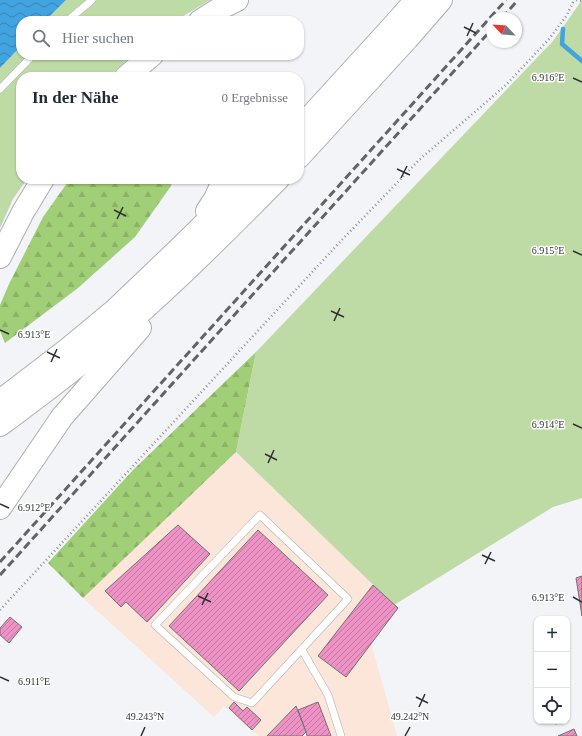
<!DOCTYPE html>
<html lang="de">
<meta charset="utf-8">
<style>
body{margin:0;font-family:Georgia,serif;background:#f6f6f7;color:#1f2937}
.controls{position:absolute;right:12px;bottom:12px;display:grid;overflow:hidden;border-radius:8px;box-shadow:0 1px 3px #0004}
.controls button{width:36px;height:36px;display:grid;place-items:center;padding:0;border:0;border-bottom:1px solid #e0e1e3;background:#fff;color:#1f2937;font:20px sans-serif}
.compass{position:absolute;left:486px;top:12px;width:36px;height:36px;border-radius:50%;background:#fff;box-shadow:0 1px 3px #0004;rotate:295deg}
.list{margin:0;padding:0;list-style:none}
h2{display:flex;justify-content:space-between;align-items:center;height:52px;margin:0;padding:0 16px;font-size:17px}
h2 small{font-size:13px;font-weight:400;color:#747a83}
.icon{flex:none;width:22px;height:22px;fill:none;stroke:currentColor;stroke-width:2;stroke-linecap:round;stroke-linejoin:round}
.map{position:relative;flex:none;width:582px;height:736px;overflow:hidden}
.search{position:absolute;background:#fff;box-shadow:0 1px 3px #0004;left:16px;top:16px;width:288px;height:44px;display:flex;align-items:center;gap:10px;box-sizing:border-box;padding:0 14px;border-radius:16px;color:#747a83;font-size:15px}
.panel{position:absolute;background:#fff;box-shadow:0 1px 3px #0004;left:16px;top:72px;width:288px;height:112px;border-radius:16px}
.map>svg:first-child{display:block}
</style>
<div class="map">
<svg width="582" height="736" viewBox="0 0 582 736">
<defs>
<pattern id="forest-firs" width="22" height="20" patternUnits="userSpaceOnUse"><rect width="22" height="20" fill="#a1cf77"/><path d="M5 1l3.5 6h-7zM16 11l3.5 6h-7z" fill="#8bb267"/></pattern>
<pattern id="water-waves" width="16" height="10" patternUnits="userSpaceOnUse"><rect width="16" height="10" fill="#41a3df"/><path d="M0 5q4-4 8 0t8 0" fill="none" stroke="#3785b5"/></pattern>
<pattern id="building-hatch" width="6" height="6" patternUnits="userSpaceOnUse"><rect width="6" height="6" fill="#ee92c6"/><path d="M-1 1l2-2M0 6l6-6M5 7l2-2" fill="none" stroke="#c178a1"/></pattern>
</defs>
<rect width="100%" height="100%" fill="#f3f4f8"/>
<polygon fill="#fce5d9" points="236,452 398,608 371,643 397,736 307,736 306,733 302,736 258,736 224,706 214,717 83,598"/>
<g fill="#bedba6">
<polygon points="66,0 210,0 175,21 45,21"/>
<polygon points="582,0 582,498 553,507 394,605 236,452 256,352 553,41"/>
<polygon points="21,46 21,55 132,55 109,77 21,77 21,179 27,179 13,199 0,228 0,68"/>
</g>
<g fill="url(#forest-firs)">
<polygon points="70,179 173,179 171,186 135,237 78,288 5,343 0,331 0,305 9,284 43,217"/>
<polygon points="256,352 236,452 83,598 48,563 133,470"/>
</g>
<polygon fill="url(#water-waves)" points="0,0 66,0 45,21 21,21 21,46 0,68"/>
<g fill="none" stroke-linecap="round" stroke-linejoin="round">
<polyline stroke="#41a3df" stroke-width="4.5" points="563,29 562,44 582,61"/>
</g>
<g fill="url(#building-hatch)" stroke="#747072">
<polygon points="178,525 210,554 147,622 126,602 121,607 105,591"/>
<polygon points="258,530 328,595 239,691 169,626"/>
<polygon points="582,576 582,616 576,578"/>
<polygon points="373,585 398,608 346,677 318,656"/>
<polygon points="10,617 22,627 9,643 0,635 0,628"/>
<polygon points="234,702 243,711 247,707 261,720 252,730 229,708"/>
<polygon points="318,702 331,736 307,736 306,732 298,710"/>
<polygon points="296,706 306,732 302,736 267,736"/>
<polygon points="567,717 568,721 555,724 554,721 567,721"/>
<polygon points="574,729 577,736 558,736"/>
</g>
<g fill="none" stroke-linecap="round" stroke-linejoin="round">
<g stroke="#afafb3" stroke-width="8">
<g id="lane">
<polyline points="67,21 92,0"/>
<polyline points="0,89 33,55"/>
<polygon points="260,515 348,599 252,703 234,697 155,625"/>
<polyline points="302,650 328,695 341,736"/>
</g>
</g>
<g stroke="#afafb3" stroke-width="24">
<g id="highway">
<polyline points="200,21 219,9 237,0"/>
<polyline points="126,77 152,55"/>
<polyline points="299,129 393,26 416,0"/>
<polyline points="299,157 407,39 441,0"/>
<polyline points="207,211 215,199 224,179"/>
<polyline points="0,257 23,212 43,179"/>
<polyline points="0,401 68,349 115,310 183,245 250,179"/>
<path d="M 0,425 C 43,393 86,361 126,325 C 179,279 229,229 278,179"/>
<polyline points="0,508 62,417 140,328"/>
</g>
</g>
<g stroke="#909193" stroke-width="2.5" stroke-dasharray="1 3" stroke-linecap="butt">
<polyline points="576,0 582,1"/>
<polyline points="0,610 339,243 419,160 506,85 549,39 567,15 574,0"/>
</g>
<use href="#lane" stroke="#fff" stroke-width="7"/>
<use href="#highway" stroke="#fff" stroke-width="22"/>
<g stroke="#626364" stroke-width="3" stroke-dasharray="8 4" stroke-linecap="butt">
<polyline points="502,18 518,0"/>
<polyline points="0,562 506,0"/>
<polyline points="0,575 492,29"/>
</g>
</g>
<path fill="none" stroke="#2f3031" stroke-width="1.5" d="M 464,27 L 476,33M 467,36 L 473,23M 573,78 L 582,82M 397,169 L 410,175M 401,178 L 407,166M 114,210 L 126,216M 117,219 L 123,207M 573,251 L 582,255M 331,311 L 344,317M 334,321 L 340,308M 0,330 L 9,334M 47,352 L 60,358M 51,362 L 57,349M 573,424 L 582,428M 265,454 L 277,460M 268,463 L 274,450M 0,504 L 9,508M 482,555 L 495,561M 485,564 L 491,552M 198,596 L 211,602M 573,597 L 582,602M 202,605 L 208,593M 0,677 L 9,681M 416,697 L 428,703M 419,707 L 425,694M 141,736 L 145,727M 405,736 L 410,727"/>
<g font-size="10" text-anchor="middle" fill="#2f3031" stroke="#fff" stroke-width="3" stroke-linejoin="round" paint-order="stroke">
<text x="548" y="81">6.916°E</text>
<text x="548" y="254">6.915°E</text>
<text x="34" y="338">6.913°E</text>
<text x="548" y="428">6.914°E</text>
<text x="34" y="511">6.912°E</text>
<text x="548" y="601">6.913°E</text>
<text x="34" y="685">6.911°E</text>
<text x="145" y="720">49.243°N</text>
<text x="410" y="720">49.242°N</text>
</g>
</svg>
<div class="controls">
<button>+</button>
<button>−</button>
<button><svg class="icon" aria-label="locate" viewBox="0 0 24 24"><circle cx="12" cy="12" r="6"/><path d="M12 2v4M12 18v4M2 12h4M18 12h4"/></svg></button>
</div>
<svg class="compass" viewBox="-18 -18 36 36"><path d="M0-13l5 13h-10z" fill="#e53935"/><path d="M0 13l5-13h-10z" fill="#747a83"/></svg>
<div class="search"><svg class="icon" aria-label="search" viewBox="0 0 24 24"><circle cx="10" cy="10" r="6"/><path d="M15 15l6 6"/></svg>Hier suchen</div>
<section class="panel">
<h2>In der Nähe<small>0 Ergebnisse</small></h2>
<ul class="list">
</ul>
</section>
</div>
